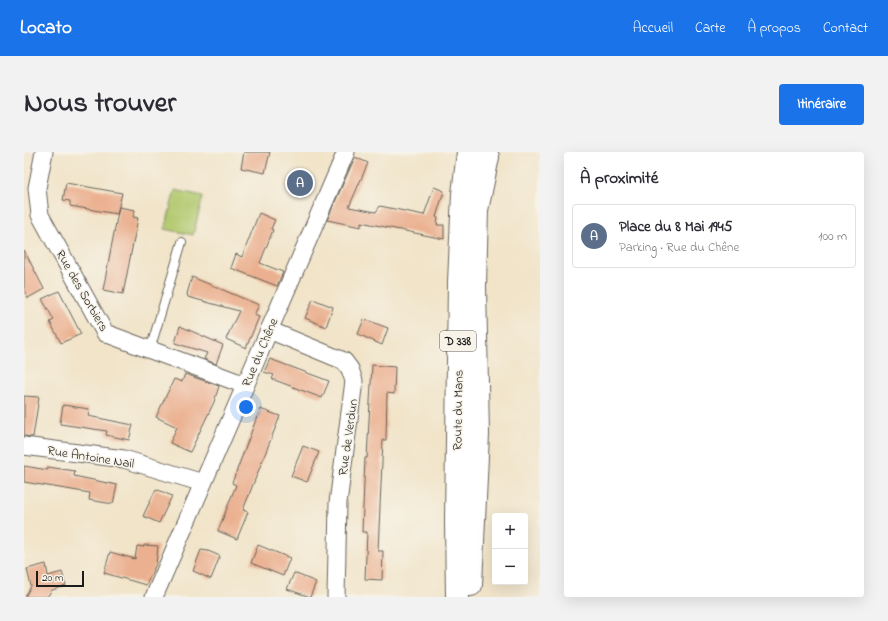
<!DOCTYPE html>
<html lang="fr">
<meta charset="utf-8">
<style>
body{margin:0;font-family:"Indie Flower",sans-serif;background:#f2f2f3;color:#2b2b33}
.controls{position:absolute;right:12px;bottom:12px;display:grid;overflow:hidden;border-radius:4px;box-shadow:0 4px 16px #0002}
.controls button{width:36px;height:36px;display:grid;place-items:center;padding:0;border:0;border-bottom:1px solid #e1e1e2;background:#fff;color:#2b2b33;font:20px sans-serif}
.scale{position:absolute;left:12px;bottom:10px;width:48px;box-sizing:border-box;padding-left:4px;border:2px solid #1c1c1c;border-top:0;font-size:11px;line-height:14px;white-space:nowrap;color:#1c1c1c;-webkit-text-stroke:3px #f7f3e8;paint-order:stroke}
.you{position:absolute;left:222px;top:255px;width:14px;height:14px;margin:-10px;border:3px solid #fff;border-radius:50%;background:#1a73e8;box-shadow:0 0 0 6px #1a73e833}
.badge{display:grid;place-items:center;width:26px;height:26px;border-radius:50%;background:#1a73e8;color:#fff;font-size:13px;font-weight:700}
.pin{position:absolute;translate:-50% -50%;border:2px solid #fff;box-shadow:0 1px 4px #0006}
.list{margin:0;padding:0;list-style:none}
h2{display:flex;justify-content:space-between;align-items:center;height:52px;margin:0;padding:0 16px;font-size:17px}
h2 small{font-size:13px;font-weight:400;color:#7c7c81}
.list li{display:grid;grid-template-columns:26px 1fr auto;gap:12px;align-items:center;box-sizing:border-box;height:64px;margin:0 8px 8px;padding:0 8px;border:1px solid #e1e1e2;border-radius:4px}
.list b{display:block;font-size:15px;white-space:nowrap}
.list p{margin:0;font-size:13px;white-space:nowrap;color:#7c7c81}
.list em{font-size:13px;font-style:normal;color:#7c7c81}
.map{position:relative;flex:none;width:516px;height:445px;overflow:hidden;border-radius:4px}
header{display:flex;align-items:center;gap:24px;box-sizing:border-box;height:56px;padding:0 20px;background:#1a73e8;color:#fff}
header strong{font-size:19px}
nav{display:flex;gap:22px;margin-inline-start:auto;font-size:14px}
.intro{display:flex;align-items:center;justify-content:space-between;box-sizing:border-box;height:96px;padding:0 24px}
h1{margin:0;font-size:28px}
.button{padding:10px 18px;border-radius:4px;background:#1a73e8;color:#fff;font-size:14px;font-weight:700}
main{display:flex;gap:24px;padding:0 24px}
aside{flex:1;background:#fff;border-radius:4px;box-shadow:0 4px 16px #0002}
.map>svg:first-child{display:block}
</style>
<header>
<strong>Locato</strong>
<nav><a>Accueil</a><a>Carte</a><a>À propos</a><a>Contact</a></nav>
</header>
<div class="intro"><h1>Nous trouver</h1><a class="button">Itinéraire</a></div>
<main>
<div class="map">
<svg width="516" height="445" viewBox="0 0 516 445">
<rect width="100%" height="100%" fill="#f7f3e8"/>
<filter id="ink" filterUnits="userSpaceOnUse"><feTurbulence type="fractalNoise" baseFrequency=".025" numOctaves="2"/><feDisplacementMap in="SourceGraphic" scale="8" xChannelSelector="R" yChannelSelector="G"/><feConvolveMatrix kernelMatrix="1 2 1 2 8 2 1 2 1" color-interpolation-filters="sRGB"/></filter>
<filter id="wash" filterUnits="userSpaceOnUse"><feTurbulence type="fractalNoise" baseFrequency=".012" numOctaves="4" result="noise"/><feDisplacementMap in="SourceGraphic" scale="16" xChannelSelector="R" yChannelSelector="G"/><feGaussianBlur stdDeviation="0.9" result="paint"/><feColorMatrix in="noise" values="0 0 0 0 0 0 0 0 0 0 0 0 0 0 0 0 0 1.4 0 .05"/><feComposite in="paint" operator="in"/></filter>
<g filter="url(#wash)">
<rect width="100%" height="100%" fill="#f1e4c9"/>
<polygon fill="#b1c86d" stroke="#667244" points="151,38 179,44 169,83 141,77"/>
<g id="blocks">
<g fill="#ebb090">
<polygon points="220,0 246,0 241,21 217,16"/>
<polygon points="331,5 344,11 325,55 352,60 356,54 400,63 410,35 420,39 412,65 414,66 413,73 420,73 420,87 337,70 337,75 303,68"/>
<polygon points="42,31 98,41 93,62 46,54 46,49 39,48"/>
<polygon points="95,55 111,58 109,65 114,66 99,142 79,138"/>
<polygon points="235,61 251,68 247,77 249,78 236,111 259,120 253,134 207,116 212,102 218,105"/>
<polygon points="0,98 20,137 4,146 0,138"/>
<polygon points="168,125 235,153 230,163 235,165 222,196 202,187 215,159 164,145 163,142"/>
<polygon points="35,139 57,182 37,191 26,170 30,168 18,147"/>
<polygon points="289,147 309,155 302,175 281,166"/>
<polygon points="340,167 364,176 358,193 334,182"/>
<polygon points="156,174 199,193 192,212 180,207 183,201 151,191"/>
<polygon points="246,207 305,229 298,246 248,227 250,223 240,220"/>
<polygon points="348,213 371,215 370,242 363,241 362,288 359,288 354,399 359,399 358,428 341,427 343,380 338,380 341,306 343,306"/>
<polygon points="161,222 195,234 190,250 166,300 146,291 153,275 132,265 150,227 158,230"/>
<polygon points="0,244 15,245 9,285 0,284"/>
<polygon points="39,253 65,257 64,264 109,273 105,288 82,283 83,279 36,272"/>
<polygon points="236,257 256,264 219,358 224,360 213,387 194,379 212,333 208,331"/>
<polygon points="279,294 295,300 283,330 267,324"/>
<polygon points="0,314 24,318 24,315 51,319 50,324 93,333 89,352 65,348 66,341 0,330"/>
<polygon points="132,337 148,344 135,371 119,364"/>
<polygon points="120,393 134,394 132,412 122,433 80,421 86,400 111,407 113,394 120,395"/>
<polygon points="234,393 266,406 259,424 227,411"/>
<polygon points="177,398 184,399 196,404 187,427 169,419"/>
<polygon points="22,412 24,424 38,420 42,434 28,438 23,445 1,445 7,434 3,417"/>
<polygon points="270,421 292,430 286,445 263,437"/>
</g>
</g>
</g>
<g filter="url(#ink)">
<use href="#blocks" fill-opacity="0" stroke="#676259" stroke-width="1"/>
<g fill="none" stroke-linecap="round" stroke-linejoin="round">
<g stroke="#676259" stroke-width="10">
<polyline id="service" points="126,198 158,90"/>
</g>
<g stroke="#676259" stroke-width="19">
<g id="minor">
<polyline points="20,0 13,36 16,63 81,181 221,233"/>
<polyline points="245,178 320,209 326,217 330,229 314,351 312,445"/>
<polyline points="0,294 100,307 179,331"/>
<polyline points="130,445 322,0"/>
</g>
</g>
<g stroke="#676259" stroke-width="24">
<g id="primary">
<polyline points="447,433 454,282 451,134 453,58 464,5"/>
<polyline points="433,445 432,369 435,130 439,42 444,0"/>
</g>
</g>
<use href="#service" stroke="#fff" stroke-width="8"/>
<use href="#minor" stroke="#fff" stroke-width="17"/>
<use href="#primary" stroke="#fff" stroke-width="22"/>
</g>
</g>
<g text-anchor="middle" stroke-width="3" stroke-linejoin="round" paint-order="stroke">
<rect fill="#f7f3e8" stroke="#5e5c59" stroke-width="1" x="416" y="179" width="36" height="20" rx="3"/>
<g font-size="12" font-weight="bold" fill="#1c1c1c">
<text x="434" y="193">D 338</text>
</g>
<g font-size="13" fill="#1c1c1c" stroke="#f7f3e8">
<text transform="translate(59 138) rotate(60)" y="5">Rue des Sorbiers</text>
<text transform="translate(235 200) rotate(-67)" y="5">Rue du Chêne</text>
<text transform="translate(433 258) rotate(-89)" y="5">Route du Mans</text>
<text transform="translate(323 285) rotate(-82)" y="5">Rue de Verdun</text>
<text transform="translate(67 304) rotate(9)" y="5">Rue Antoine Nail</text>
</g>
</g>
</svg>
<div class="controls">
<button>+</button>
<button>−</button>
</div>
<div class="scale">20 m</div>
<div class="you"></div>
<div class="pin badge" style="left:276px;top:31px;background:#5c6f8a">A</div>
</div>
<aside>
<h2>À proximité<small></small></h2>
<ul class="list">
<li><span class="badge" style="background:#5c6f8a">A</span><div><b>Place du 8 Mai 1945</b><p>Parking · Rue du Chêne</p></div><em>100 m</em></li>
</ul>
</aside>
</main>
